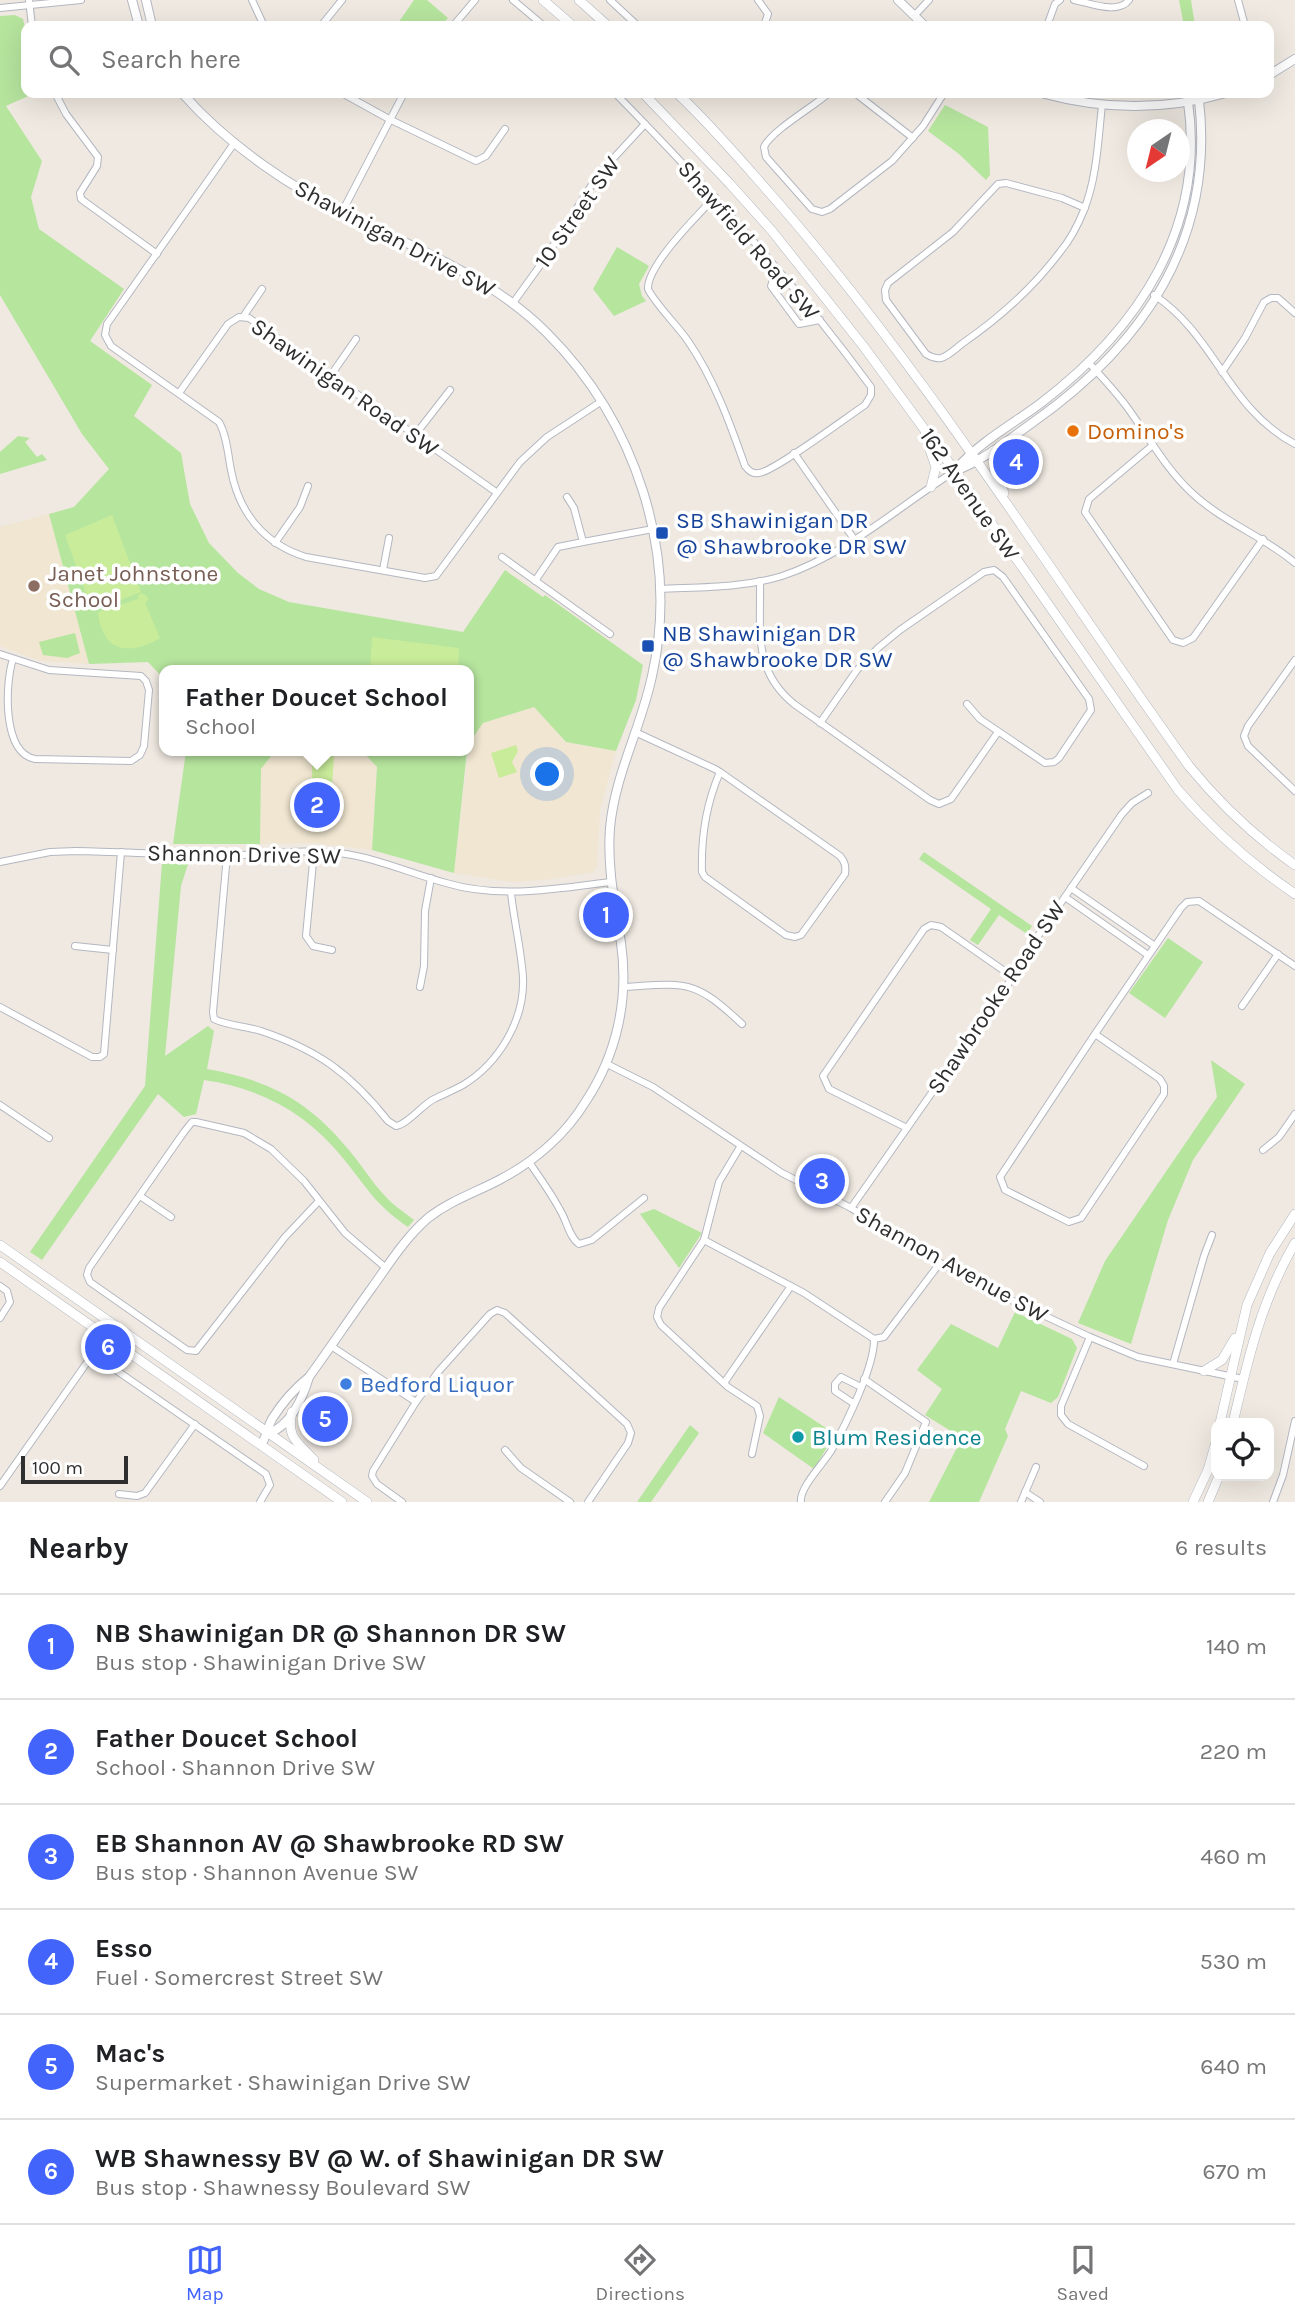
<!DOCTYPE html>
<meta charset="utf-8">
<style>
body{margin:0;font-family:Karla,sans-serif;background:#f2f2f2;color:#202124}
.controls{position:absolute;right:21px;bottom:21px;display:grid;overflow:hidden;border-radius:14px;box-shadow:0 7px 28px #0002}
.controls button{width:63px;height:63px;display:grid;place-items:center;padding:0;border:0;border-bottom:2px solid #e0e0e0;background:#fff;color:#202124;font:35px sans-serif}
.compass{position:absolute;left:1127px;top:119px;width:63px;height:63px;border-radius:50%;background:#fff;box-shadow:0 7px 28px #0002;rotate:215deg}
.scale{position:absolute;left:21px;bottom:18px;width:107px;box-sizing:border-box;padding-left:7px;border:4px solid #2e2e2e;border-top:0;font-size:19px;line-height:24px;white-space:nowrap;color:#2e2e2e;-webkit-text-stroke:5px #fff;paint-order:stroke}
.you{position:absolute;left:548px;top:775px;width:24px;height:24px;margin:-18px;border:5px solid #fff;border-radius:50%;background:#1a73e8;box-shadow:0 0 0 10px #1a73e833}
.badge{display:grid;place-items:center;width:46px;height:46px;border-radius:50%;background:#4264fb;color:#fff;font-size:23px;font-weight:700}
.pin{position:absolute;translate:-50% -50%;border:4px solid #fff;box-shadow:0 2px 7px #0006}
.popup{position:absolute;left:159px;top:665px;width:315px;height:91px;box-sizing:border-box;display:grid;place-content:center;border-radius:14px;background:#fff;filter:drop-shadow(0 2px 5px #0005);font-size:23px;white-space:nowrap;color:#757577}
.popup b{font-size:26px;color:#202124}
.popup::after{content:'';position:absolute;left:50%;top:100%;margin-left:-14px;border:14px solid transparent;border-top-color:#fff}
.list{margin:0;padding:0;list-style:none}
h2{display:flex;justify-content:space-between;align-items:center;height:91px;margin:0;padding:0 28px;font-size:30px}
h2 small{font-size:23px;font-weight:400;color:#757577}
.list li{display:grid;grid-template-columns:46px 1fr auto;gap:21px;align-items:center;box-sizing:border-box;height:105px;padding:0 28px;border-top:2px solid #e0e0e0}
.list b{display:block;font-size:26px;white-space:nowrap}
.list p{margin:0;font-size:23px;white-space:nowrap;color:#757577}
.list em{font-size:23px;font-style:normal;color:#757577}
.icon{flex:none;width:38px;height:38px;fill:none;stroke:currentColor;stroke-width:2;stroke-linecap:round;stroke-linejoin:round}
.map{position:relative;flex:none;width:1295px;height:1502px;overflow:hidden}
.search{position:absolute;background:#fff;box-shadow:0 7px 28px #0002;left:21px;right:21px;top:21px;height:77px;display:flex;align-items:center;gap:18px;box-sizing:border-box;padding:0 24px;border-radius:14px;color:#757577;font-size:26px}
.sheet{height:721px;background:#fff}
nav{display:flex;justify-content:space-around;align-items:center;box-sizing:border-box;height:98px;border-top:2px solid #e0e0e0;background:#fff;font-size:19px;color:#757577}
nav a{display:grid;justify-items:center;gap:4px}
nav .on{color:#4264fb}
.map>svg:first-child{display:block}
</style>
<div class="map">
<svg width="1295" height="1502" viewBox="0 0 1295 1502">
<rect width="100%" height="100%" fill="#efe9e1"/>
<g fill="#f0e6d1">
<polygon points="49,514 89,664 41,661 0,646 0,527"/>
<polygon points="534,707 566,742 616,751 600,810 597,867 593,872 544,880 511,882 454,873 469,743 483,723"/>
<polygon points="275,751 362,751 377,767 372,850 313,843 260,844 261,769"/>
</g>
<g fill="#b6e59e">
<polygon points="414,0 427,0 448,18 441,26 396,26"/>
<polygon points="1179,0 1191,0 1195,26 1184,26"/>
<polygon points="15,15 23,19 26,32 26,93 35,93 6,106 42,161 31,197 39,229 124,289 90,341 152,385 134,416 181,453 190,504 209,543 238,573 259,589 289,602 463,632 505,570 543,597 545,595 643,665 636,700 616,751 566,742 534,707 483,723 469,743 469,670 165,670 165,680 148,662 89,664 49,514 74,507 109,469 82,434 0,295 0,16"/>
<polygon points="945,105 988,127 990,175 986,180 959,154 928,131"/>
<polygon points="617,247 649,266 639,284 642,296 646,301 614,316 593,289"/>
<polygon points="18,436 30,438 25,442 37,457 42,454 47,460 0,474 0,452"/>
<polygon points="75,633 80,653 67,658 43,655 39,642"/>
<polygon points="186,751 275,751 261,769 260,844 173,844"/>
<polygon points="362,751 467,751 454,873 372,850 377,767"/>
<polygon points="924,852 1032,926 1027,934 999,915 978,945 970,940 991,909 919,859"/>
<path d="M 162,863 L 188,864 L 181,886 L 165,1056 L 208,1026 L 214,1031 L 207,1069 C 268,1080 308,1100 348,1149 C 361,1164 371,1181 385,1196 C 393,1205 404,1212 414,1220 L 408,1227 C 374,1204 367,1187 342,1157 C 307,1113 260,1088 204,1080 L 196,1114 L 184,1117 L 158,1094 L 42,1260 L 30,1252 L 145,1086 Z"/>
<polygon points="1168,938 1203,962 1165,1018 1129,993"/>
<polygon points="1211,1060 1245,1084 1193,1160 1168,1220 1131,1344 1078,1323 1105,1261 1217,1097"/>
<polygon points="654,1209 702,1233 679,1268 640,1214"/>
<polygon points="1015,1312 1072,1339 1077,1348 1058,1397 1051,1403 1021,1391 1005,1429 1008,1436 979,1502 929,1502 962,1438 925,1415 942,1389 917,1370 951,1324 998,1348"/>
<polygon points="779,1397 835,1434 814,1469 763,1433"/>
<polygon points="690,1425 699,1433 651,1502 637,1502"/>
</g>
<g fill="#c9ec9a">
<polygon points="112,515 141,592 92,611 65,535"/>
<path d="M 142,593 L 147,596 L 148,600 L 145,603 L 160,638 C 130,656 102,653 98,612 L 138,599 L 138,595 Z"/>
<polygon points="372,637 459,648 458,670 370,670"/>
<polygon points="516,745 518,751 512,762 517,772 499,778 491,753"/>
<polygon points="312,751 349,751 349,754 337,754 334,756 332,787 312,786"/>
</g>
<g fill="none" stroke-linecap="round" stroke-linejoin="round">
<g stroke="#b4b7c1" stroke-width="8">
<g id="minor">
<polyline points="29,0 32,26"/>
<polyline points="252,0 264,26"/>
<polyline points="513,0 544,26"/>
<polyline points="610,0 638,26"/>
<polyline points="758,0 768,14 764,26"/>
<path d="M 1074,0 C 1090,3 1118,15 1129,0"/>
<polyline points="1238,0 1245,26"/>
<polyline points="0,8 81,0"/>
<polyline points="914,16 929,0"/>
<polyline points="321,26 342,0"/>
<polyline points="453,26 475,0"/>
<polyline points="1047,26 1055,4 1060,0"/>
<polyline points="55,93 66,114 98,157 97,166 80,193 81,199 157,254"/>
<polyline points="342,93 389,119 476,161 486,156 505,129"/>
<path d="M 615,93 C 706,186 794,282 871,387 L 871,395 L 865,405 C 847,417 775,471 759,473 C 752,474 749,471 745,466 C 730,423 714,379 688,341 C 677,325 656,305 648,289 C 647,265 698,215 715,197"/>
<path d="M 829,93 C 813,107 771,131 764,147 L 766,157 L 812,209 L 822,212 L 830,209 L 892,161 L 923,126 L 944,93"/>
<polyline points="855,93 913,138"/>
<path d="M 235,142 L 107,324 L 105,335 L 111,346 L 219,422 C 227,436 228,455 231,470 C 239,513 264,544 306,557 L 425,578 L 436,576 L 520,462 L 547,437 L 602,401"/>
<path d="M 1085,208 L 1062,198 L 1006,183 L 998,184 L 953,232 L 888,283 L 885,290 L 886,300 L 926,354 C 931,357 935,359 941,358 C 949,356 956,348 963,343 C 999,318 1033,288 1060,252 C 1070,240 1078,225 1084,210 C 1097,177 1098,141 1102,105"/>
<polyline points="342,212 404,93"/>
<polyline points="777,268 771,286 799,324 820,320"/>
<path d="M 1154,295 C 1215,335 1228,409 1295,444"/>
<polyline points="513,303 544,260 598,175 645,124"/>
<polyline points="243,317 262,289"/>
<path d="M 1088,362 C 1102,377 1115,391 1127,407 C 1148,436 1166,469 1192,493 C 1223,522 1263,536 1295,563"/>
<polyline points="1222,372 1245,338 1264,302 1271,298 1278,298 1295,313"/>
<polyline points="331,375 356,339"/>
<polyline points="179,393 228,324 239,317 249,318 496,492"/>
<polyline points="415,435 450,390"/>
<polyline points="1153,445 1089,499 1085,512 1173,640 1183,643 1193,638 1263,539"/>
<polyline points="794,453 854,539"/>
<polyline points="567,497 574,508 583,542 653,529"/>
<polyline points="275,543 300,507 308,486"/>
<polyline points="502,557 610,634"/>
<polyline points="383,570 389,538"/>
<polyline points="535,581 558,547 583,542"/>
<path d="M 760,581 C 761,629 752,670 794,704 L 930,800 L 939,804 L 951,799 L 998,732"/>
<path d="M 660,589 C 700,587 743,588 782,576 C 846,555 899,506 955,471"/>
<path d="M 0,654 L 49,670 L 141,676 L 146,681 L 149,690 L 144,746 L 140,755 L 131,761 L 35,759 C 2,753 5,683 13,659"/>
<polyline points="1295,660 1248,726 1244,736 1248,746 1295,791"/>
<polyline points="820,723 857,670 878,648 900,630 984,572 994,570 1003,577 1089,699 1091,710 1059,758 1054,762 1045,763 980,719 967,704"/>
<path d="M 635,732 L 715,769 L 720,772 L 840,856 C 845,862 846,866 845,874 L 801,935 L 795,937 L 786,935 L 705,877 L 702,872 C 701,837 706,804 720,772"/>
<polyline points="314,852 306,936 313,946 332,950"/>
<path d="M 227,855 L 213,1012 L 214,1019 C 228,1026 246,1026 261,1031 C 318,1050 351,1074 388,1121 L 396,1126 C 408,1124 422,1105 434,1099 C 444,1094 454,1090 463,1085 C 499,1063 525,1020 523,977 C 521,949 514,921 511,893"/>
<path d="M 0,862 L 50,852 L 76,851 C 131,852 186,856 242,855 C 273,854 306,849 338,853 C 375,857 409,873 446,883 C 500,899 555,889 610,882"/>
<polyline points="1071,888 1155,946"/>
<polyline points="1065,897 1148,955"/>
<polyline points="75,946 113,950"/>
<polyline points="420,987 424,966 425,911 431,878"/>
<path d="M 624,987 C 687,983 694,979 742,1024"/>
<polyline points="1242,1006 1278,954"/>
<polyline points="0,1007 92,1057 100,1057 104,1054 121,852"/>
<polyline points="1095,1034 1000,1177 1005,1190 1069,1222 1081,1218 1164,1094 1164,1086 1160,1079 1095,1034 1181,908 1187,902 1199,901 1295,966"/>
<polyline points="607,1064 653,1087 782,1173 851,1208 940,1263 1011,1300 1090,1337 1138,1357 1243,1379"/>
<polyline points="0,1105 49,1138"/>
<polyline points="907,1128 829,1089 823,1076 924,929 931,925 941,927 1013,977"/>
<polyline points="740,1147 719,1182 704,1240 659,1308 657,1317 661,1325 728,1387 757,1406 760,1416 752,1454"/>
<polyline points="1263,1150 1279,1137 1295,1114"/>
<path d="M 529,1162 C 540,1178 551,1193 560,1210 C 567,1221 569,1237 579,1244 L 592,1240 L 644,1198"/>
<polyline points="140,1196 171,1217"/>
<polyline points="319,1201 285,1237 196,1351 187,1350 90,1282 87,1275 89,1268 184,1132 192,1122 196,1122 244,1133 271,1149 304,1181 345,1233 386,1268"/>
<polyline points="851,1208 1013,977 1038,936 1122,814 1132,803 1148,793"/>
<polyline points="704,1240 804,1293 874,1339 884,1337 887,1333 940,1263"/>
<polyline points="0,1286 7,1291 10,1302 0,1318"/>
<polyline points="1090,1337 1061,1406 1061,1415 1068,1424 1144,1466"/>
<polyline points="331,1346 416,1402"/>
<polyline points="1173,1364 1204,1256 1212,1235"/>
<polyline points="864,1379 926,1422 905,1473 885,1502"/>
<polyline points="724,1383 791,1286"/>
<polyline points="853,1403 835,1391 835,1384 841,1377 861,1387"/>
<polyline points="505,1450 521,1468 570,1502"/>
<polyline points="0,1486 88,1361 97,1357 266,1474 270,1485 260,1502"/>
<polyline points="1025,1492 1040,1502"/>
<polyline points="119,1494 137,1496 145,1493 195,1424"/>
<polyline points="402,1502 377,1484 372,1476 373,1471 416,1402 438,1372 490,1314 497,1310 505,1313 627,1424 631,1433 628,1443 588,1502"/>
<path d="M 801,1502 C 799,1488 823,1464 831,1451 C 845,1426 875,1366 874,1339"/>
<polyline points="1021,1502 1036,1467"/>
<polyline points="1273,1502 1283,1475 1295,1421"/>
</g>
</g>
<g stroke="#b4b7c1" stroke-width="10">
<g id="tertiary">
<polyline points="132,0 139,26"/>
<polyline points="146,0 152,26"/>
<polyline points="898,0 925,26"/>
<polyline points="1269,75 1295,59"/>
<path d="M 182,93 C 229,146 292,189 356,219 C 424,252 493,279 547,333 C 635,421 680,553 652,676 C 641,728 615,774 610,828 C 607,868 615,904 621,943 C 629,999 617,1054 586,1101 C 566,1134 535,1161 501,1179 C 477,1192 451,1200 428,1218 C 405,1238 389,1264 371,1289 C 350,1318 330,1348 309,1377 C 303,1398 290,1426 269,1433"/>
<path d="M 1041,93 C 1103,110 1164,111 1226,93"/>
<path d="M 957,468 C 981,441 1013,424 1041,403 C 1138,329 1206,228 1188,102"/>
<path d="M 955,471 C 984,460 1007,441 1032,423 C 1143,345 1215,240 1199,100"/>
<path d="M 261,1445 C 267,1436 267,1428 272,1419 C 282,1403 294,1389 309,1377"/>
</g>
</g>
<g stroke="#b4b7c1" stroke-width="10">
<g id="secondary">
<polyline points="543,0 573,26"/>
<polyline points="579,0 608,26"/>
<path d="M 643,93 L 730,184 L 772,231 L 864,347 L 955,471 L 1178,790 C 1213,831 1251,864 1295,894"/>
<path d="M 677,93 C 709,123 738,157 767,190 C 925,369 1050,573 1189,766 C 1220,804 1255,837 1295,865"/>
<polyline points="925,435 936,467 931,487"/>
<polyline points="993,451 995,472 1004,493"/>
<polyline points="0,1245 367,1502"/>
<polyline points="0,1262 342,1502"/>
<polyline points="1204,1371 1222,1360 1235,1338"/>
<path d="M 292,1412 C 286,1438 298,1442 314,1460"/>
<polyline points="1220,1423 1247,1305 1270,1253 1295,1214"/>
<path d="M 1233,1423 C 1248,1359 1261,1301 1295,1243"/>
<polyline points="1193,1502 1208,1470 1216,1442"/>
<polyline points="1208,1502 1219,1476"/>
</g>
</g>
<use href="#minor" stroke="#fff" stroke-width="6"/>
<use href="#tertiary" stroke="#fff" stroke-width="8"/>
<use href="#secondary" stroke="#fff" stroke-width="9"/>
</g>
<circle fill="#e8710a" stroke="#fff" stroke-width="2.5" cx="1073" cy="431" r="7"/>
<g fill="#1a4fb4" stroke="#fff" stroke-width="2.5">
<rect x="655" y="526" width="14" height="14" rx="3.5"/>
<rect x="641" y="639" width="14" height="14" rx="3.5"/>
</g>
<circle fill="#8d6e63" stroke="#fff" stroke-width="2.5" cx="34" cy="586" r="7"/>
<circle fill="#3f7fe0" stroke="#fff" stroke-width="2.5" cx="346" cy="1384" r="7"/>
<circle fill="#0f9aa8" stroke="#fff" stroke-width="2.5" cx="798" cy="1437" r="7"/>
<g text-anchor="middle" stroke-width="7" stroke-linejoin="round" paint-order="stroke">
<g font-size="23" fill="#2e2e2e" stroke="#fff">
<text transform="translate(577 212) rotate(-55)" y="8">10 Street SW</text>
<text transform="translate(395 238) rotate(28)" y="8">Shawinigan Drive SW</text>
<text transform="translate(749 240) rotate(49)" y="8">Shawfield Road SW</text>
<text transform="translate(345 387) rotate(35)" y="8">Shawinigan Road SW</text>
<text transform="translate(970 494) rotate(55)" y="8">162 Avenue SW</text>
<text transform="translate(244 854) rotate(1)" y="8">Shannon Drive SW</text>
<text transform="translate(996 997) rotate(-56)" y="8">Shawbrooke Road SW</text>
<text transform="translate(952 1264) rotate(29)" y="8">Shannon Avenue SW</text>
</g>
<g font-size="23" fill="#c56008" stroke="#fff" text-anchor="start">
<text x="1087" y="439">Domino's</text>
</g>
<g font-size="23" fill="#164399" stroke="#fff" text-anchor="start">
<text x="676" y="528">SB Shawinigan DR<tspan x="676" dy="26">@ Shawbrooke DR SW</tspan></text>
<text x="662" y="641">NB Shawinigan DR<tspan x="662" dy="26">@ Shawbrooke DR SW</tspan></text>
</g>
<g font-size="23" fill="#785e54" stroke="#fff" text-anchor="start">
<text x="48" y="581">Janet Johnstone<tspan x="48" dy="26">School</tspan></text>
</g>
<g font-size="23" fill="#366cbe" stroke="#fff" text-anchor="start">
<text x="360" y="1392">Bedford Liquor</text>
</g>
<g font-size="23" fill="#0d838f" stroke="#fff" text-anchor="start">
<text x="812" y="1445">Blum Residence</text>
</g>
</g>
</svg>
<div class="controls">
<button><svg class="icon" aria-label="locate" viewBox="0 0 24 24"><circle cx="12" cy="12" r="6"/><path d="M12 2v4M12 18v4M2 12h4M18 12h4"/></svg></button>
</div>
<svg class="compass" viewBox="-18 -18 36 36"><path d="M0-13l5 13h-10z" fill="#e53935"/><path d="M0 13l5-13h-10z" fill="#757577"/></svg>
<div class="scale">100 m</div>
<div class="you"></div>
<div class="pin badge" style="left:606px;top:915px">1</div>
<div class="pin badge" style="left:317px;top:805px">2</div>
<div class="popup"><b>Father Doucet School</b>School</div>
<div class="pin badge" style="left:822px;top:1181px">3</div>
<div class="pin badge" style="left:1016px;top:462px">4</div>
<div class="pin badge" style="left:325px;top:1419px">5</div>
<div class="pin badge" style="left:108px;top:1347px">6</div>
<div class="search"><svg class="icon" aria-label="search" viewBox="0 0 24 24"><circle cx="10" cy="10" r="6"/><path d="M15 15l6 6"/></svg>Search here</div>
</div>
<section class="sheet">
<h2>Nearby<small>6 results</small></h2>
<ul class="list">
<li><span class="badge">1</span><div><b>NB Shawinigan DR @ Shannon DR SW</b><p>Bus stop · Shawinigan Drive SW</p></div><em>140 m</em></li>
<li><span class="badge">2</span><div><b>Father Doucet School</b><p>School · Shannon Drive SW</p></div><em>220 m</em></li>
<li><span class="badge">3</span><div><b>EB Shannon AV @ Shawbrooke RD SW</b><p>Bus stop · Shannon Avenue SW</p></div><em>460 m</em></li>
<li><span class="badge">4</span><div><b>Esso</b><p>Fuel · Somercrest Street SW</p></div><em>530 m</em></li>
<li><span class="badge">5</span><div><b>Mac's</b><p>Supermarket · Shawinigan Drive SW</p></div><em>640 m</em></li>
<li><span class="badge">6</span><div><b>WB Shawnessy BV @ W. of Shawinigan DR SW</b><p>Bus stop · Shawnessy Boulevard SW</p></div><em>670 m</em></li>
</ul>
</section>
<nav>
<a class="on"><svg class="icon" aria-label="map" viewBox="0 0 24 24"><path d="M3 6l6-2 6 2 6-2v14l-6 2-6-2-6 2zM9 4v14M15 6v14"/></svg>Map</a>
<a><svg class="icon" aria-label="directions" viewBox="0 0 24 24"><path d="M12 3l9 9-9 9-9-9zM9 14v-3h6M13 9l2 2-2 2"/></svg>Directions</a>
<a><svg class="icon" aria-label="saved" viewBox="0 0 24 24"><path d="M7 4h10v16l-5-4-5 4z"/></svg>Saved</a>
</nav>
